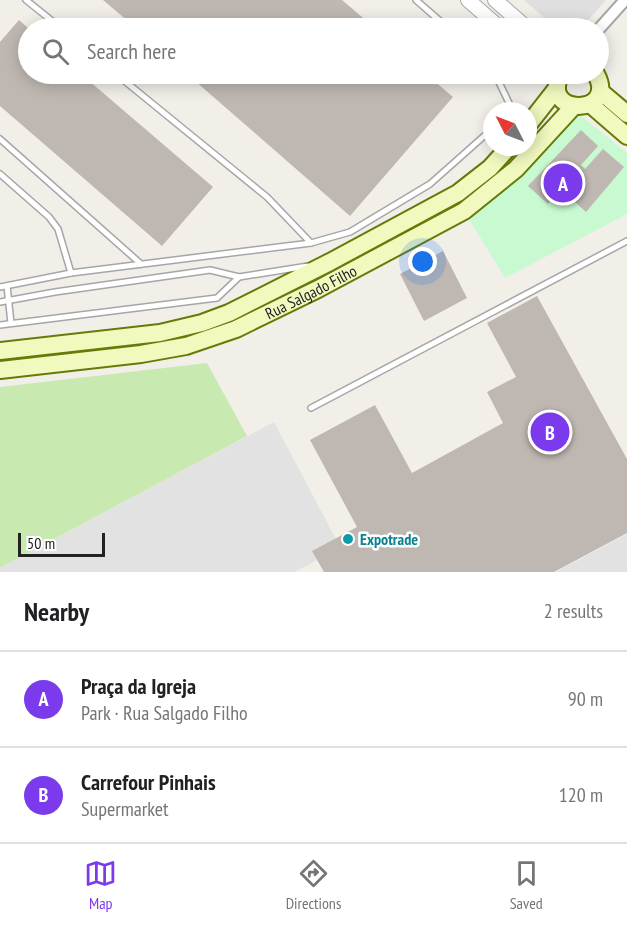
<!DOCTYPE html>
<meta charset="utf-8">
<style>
body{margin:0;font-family:"PT Sans Narrow",sans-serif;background:#f6f6f6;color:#202124}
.compass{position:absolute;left:483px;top:102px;width:54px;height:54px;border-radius:50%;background:#fff;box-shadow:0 3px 15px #0003;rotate:312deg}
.scale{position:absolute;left:18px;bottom:15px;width:87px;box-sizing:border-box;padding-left:6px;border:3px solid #222;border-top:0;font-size:16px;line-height:21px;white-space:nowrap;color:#222;-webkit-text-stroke:4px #fff;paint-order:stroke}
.you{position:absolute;left:423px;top:262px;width:21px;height:21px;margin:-15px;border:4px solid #fff;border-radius:50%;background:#1a73e8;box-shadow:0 0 0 9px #1a73e833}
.badge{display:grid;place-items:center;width:39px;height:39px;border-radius:50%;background:#7c3aed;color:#fff;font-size:20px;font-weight:700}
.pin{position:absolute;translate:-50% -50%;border:3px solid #fff;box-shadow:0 2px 6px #0006}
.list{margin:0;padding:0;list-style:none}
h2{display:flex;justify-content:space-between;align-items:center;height:78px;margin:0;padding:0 24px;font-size:26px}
h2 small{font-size:20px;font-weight:400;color:#757577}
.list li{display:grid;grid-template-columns:39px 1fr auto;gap:18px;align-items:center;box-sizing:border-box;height:96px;padding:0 24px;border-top:2px solid #e0e0e0}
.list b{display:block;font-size:22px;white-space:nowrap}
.list p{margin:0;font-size:20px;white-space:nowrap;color:#757577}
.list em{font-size:20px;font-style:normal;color:#757577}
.icon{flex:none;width:33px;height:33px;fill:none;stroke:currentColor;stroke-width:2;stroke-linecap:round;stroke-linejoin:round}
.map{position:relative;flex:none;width:627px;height:572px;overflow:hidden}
.search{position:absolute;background:#fff;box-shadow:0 3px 15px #0003;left:18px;right:18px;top:18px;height:66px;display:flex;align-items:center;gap:15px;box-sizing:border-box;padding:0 21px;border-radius:33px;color:#757577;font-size:22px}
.sheet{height:270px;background:#fff}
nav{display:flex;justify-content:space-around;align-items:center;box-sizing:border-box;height:84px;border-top:2px solid #e0e0e0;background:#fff;font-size:16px;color:#757577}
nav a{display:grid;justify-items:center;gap:3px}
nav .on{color:#7c3aed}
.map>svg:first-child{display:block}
</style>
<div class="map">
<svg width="627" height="572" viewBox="0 0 627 572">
<rect width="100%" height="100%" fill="#f2efe9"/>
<polygon fill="#e0dfdf" points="524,0 606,0 581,28 556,28"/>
<polygon fill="#c8eab1" points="207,363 247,436 0,568 0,387"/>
<polygon fill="#c8f9d0" points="575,111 627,153 627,214 505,278 464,211"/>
<g fill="#e2e2e2">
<polygon points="274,422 338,543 321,558 295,572 0,572 0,568"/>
<polygon points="627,534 627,572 556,572"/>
</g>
<g fill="#bfb8b2">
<polygon points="103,0 342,0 375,28 136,28"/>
<polygon points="19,20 28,28 28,74 81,74 213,187 162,246 0,106 0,42"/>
<polygon points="187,74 426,74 453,97 350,216"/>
<polygon points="581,130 598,146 581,165 585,169 603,149 624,167 586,212 565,193 574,181 570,177 548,204 528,186"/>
<polygon points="443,251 467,298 424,321 400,274"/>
<polygon points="537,296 627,459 627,533 554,572 324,572 312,551 357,527 310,440 375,405 412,473 503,423 487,392 516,377 487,323"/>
</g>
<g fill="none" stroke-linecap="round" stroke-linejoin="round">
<g stroke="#a6a6a6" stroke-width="8">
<g id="service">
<polyline points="26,0 61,28"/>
<polyline points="416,0 448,28"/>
<polyline points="116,74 267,197 311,243 350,232 430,184 492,129"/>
<polyline points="495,74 509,103 504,111"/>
<polyline points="0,139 141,264"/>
<polyline points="0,174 49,217 58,229 71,273"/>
<polyline points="239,277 308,266"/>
<polyline points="7,286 11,323"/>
<polyline points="0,287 71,273 311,243"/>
<polyline points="0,302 55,292 210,270 239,277 217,298 0,325"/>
<polyline points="311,408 627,241"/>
</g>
</g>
<g stroke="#a6a6a6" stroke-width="14">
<polyline id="minor" points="598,30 625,0"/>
</g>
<g stroke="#a6a6a6" stroke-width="16">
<g id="tertiary">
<polyline points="468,0 500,28"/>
<polyline points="495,0 527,28"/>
</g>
</g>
<g stroke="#657a07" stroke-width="20">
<g id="secondary">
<path d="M 561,74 C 538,116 619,117 596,74"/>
<polyline points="600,91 627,114"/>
<polyline points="590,104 627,136"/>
<polyline points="528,125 557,88"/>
<polyline points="0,351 160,333 202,323 229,313 330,262 458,193 490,168 509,147"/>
<path id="s1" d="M 0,370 L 141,354 L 186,346 L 236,329 L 318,289 L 464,211 L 516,169 L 573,107"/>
</g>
</g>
<use href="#service" stroke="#fff" stroke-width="5"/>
<use href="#minor" stroke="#fff" stroke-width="10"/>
<use href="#tertiary" stroke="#fff" stroke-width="14"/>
<use href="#secondary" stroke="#f2f9bf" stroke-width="16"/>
</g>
<circle fill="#0f9aa8" stroke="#fff" stroke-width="2" cx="348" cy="539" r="6"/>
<g text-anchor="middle" stroke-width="5" stroke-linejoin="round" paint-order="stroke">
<g font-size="16" fill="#222" stroke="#fff">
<text dy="6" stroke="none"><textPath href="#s1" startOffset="324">Rua Salgado Filho</textPath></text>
</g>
<g font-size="16" font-weight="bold" fill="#0d838f" stroke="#fff" text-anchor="start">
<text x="360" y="545">Expotrade</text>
</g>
</g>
</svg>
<svg class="compass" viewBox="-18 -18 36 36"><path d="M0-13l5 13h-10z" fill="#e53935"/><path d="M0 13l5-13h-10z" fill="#757577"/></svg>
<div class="scale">50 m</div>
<div class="you"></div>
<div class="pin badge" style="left:563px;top:183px">A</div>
<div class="pin badge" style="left:550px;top:432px">B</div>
<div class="search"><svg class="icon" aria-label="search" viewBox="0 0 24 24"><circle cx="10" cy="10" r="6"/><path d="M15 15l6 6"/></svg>Search here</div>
</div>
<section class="sheet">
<h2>Nearby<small>2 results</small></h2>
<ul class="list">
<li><span class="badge">A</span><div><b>Praça da Igreja</b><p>Park · Rua Salgado Filho</p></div><em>90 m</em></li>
<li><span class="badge">B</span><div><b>Carrefour Pinhais</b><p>Supermarket</p></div><em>120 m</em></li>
</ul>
</section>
<nav>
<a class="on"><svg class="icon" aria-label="map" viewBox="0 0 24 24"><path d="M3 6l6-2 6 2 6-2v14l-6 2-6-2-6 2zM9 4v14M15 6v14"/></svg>Map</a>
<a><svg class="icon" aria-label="directions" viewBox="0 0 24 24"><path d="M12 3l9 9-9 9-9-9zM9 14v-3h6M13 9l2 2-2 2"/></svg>Directions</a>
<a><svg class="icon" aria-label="saved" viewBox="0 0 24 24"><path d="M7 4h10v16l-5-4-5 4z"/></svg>Saved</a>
</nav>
